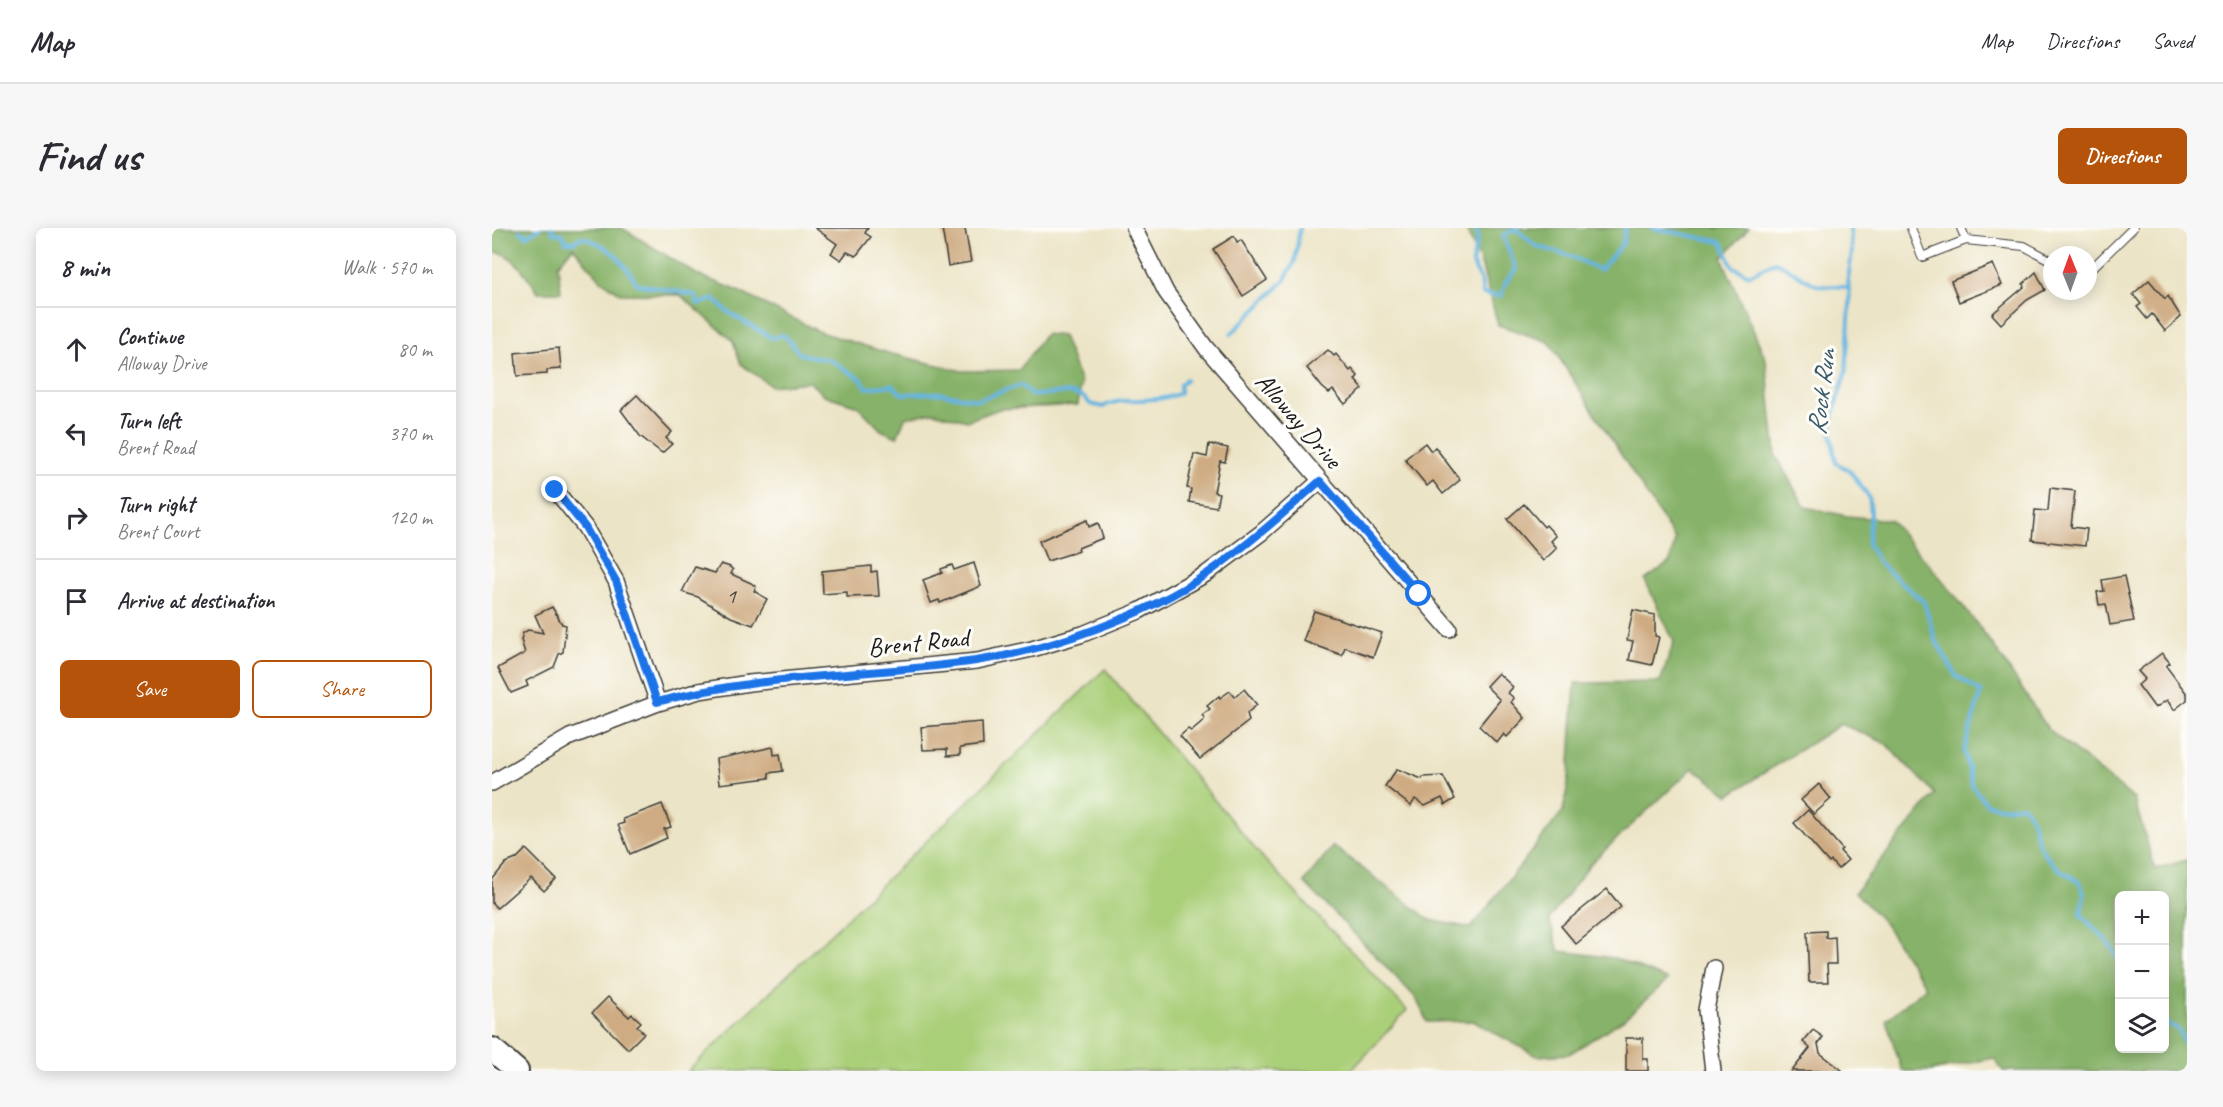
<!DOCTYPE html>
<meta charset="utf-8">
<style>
body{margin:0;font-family:Caveat,sans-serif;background:#f7f7f7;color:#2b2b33}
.controls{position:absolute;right:18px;bottom:18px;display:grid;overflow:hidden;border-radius:9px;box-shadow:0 3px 15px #0003}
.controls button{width:54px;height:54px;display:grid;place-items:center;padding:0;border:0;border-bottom:2px solid #e1e1e2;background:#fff;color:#2b2b33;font:30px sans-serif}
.compass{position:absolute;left:1551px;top:18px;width:54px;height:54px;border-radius:50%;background:#fff;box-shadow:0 3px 15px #0003;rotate:359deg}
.stop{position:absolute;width:18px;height:18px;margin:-14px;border:4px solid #1a73e8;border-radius:50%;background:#fff}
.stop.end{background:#1a73e8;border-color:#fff;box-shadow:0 2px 6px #0008}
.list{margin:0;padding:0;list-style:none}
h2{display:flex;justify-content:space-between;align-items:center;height:78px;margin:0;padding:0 24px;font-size:26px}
h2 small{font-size:20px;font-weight:400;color:#7c7c81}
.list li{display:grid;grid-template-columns:39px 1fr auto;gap:18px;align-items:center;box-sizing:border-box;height:84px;padding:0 24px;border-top:2px solid #e1e1e2}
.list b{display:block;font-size:22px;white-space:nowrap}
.list p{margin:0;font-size:20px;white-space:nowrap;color:#7c7c81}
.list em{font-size:20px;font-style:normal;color:#7c7c81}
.actions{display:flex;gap:12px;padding:18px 24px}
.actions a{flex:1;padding:14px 0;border:2px solid #b45309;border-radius:9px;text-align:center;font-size:21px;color:#b45309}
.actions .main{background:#b45309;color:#fff}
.icon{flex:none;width:33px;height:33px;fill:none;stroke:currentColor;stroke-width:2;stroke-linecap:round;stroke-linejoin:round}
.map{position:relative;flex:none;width:1695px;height:843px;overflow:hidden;border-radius:9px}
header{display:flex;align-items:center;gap:36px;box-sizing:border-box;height:84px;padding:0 30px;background:#fff;border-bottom:2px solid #e1e1e2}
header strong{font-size:28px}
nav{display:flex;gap:33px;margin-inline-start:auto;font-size:21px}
.intro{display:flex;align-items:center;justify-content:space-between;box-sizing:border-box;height:144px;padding:0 36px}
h1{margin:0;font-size:42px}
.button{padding:15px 27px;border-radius:9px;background:#b45309;color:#fff;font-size:21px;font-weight:700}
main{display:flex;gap:36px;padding:0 36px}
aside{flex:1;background:#fff;border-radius:9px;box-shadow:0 3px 15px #0003}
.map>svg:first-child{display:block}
</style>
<header>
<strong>Map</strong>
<nav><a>Map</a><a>Directions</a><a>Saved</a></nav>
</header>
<div class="intro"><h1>Find us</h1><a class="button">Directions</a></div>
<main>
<aside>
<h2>8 min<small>Walk · 570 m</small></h2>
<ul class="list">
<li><svg class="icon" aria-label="ahead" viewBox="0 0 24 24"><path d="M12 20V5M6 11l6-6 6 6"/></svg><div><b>Continue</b><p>Alloway Drive</p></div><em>80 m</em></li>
<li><svg class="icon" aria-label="left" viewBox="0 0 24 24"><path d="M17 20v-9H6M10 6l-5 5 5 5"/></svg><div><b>Turn left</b><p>Brent Road</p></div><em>370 m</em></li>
<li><svg class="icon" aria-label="right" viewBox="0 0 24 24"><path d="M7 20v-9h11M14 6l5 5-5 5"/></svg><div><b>Turn right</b><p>Brent Court</p></div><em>120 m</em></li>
<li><svg class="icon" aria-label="arrive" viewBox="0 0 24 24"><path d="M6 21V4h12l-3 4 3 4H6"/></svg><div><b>Arrive at destination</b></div></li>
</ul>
<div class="actions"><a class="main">Save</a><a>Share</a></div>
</aside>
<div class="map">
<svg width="1695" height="843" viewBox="0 0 1695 843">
<rect width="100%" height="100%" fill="#fdfcf7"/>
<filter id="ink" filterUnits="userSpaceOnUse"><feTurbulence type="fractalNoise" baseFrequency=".0167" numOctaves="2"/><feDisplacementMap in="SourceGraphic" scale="12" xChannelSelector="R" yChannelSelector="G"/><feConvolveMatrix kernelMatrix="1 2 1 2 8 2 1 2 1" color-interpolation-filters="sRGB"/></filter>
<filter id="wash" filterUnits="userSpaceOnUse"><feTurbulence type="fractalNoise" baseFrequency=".008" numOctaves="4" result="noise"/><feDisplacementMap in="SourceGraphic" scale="24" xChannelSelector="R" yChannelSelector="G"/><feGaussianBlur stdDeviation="1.35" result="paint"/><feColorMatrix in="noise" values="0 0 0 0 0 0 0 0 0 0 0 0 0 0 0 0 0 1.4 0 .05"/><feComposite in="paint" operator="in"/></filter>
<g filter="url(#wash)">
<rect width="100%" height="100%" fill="#ece4c6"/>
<polygon fill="#aacf79" stroke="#63764a" stroke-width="1.5" points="613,441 770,629 915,782 859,843 196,843"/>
<g fill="#87b269" stroke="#526742" stroke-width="1.5" fill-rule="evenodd">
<path d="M 0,0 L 130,0 L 206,47 L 242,61 L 328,104 L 396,125 L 470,143 L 527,142 L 553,106 L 571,108 L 589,155 L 586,177 L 507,181 L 475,193 L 441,184 L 413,190 L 405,209 L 389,202 L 366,178 L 332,167 L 317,154 L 279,158 L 249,136 L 241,113 L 188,67 L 129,66 L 108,51 L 81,19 L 66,37 L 69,64 L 46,64 C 35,49 21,23 0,24 Z"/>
<path d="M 973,0 L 1257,0 L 1230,30 L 1274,132 L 1284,228 L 1313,279 L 1355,288 L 1398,292 L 1452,354 L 1502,418 L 1556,501 L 1642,571 L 1663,641 L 1695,632 L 1695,843 L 1511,843 L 1502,830 L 1439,843 L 1410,843 L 1394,792 L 1434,759 L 1393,696 L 1363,664 L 1443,566 L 1393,515 L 1349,496 L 1237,567 L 1201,540 L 1099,635 L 1057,691 L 1067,723 L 1123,730 L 1176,752 L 1131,792 L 1077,826 L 1045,828 L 981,793 L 935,794 L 924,770 L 812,654 L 841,618 L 938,692 L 979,700 L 1071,583 L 1077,550 L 1083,455 L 1168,454 L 1182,414 L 1153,352 L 1178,334 L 1183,311 L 1057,114 L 1006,97 L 988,32 ZM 1628,668 L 1672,668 L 1672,820 L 1628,820 Z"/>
</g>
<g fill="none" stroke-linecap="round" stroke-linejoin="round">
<g stroke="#66b5e0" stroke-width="4">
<path d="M 59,0 L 62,5 L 70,6 L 74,14 L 82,14 L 90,9 C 117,17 131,32 145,56 L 203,67 L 206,76 L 223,71 C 237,89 260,97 280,110 L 292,107 L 308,126 L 338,132 L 369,151 L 375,160 L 400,157 L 410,166 L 447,165 L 486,172 L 529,157 L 539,167 C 559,168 586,157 598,176 L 611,179 C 629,167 662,177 688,165 L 688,157 L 694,151"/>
<polyline points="983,0 986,8 980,35 989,52 991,66 1009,68 1014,54 1024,41 1011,7 1024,1 1044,18 1081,29 1108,42 1131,15 1133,0"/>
<path d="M 1160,0 L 1230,14 L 1240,38 L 1257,47 L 1283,34 C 1298,40 1308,49 1322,56 C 1331,61 1346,56 1356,60"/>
<path d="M 1358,0 L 1360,24 L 1356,51 L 1358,74 L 1354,144 L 1343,179 L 1339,206 L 1344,235 L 1357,242 L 1377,269 L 1379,284 L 1376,316 L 1388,336 L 1432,374 L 1443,411 L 1464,448 L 1489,464 L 1472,522 L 1480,558 L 1495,576 L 1512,580 L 1530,577 C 1544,589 1541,605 1549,620 C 1558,637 1572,645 1588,654 L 1592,666 L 1589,687 L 1614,712 L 1628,733"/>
<polyline points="28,3 34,8 48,0"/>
<polyline points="739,106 792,53 803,33 808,0"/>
<polyline points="1672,794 1686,801 1695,821"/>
</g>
</g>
<g id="blocks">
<g fill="#ceab82">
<polygon points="323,0 376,0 373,5 379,9 364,28 355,24 349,32 339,25 345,16"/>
<polygon points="450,0 473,0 479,34 456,38"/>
<polygon points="742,8 745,14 749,12 775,52 751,68 721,21"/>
<polygon points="1501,36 1510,57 1467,74 1459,53"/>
<polygon points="1544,44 1553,62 1535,72 1509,96 1500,86 1532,59 1531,56"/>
<polygon points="1657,52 1673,71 1676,68 1689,89 1673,103 1660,86 1655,91 1645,79 1649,76 1641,66"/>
<polygon points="67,120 69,141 55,142 55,146 25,148 23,125"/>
<polygon points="836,122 842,128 844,126 858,143 860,141 866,148 863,152 871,161 853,176 841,162 837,165 830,159 815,140"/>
<polygon points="145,167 180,204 174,210 180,216 170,225 148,208 129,182"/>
<polygon points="933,215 939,223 943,219 968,252 951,266 941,253 935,258 913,231"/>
<polygon points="717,216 736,220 733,234 728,233 722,264 727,265 724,279 697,274 699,261 695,260 702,226 715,229"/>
<polygon points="1558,260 1583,263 1579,299 1595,301 1593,318 1540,312 1543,282 1556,283"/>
<polygon points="1032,276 1052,299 1054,297 1064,308 1059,313 1065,320 1051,333 1015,291"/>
<polygon points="595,292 597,299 606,295 611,310 586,320 587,323 555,333 547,313"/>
<polygon points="482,335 489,358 448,375 447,372 439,375 431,352 450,345 449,341 460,337 462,342"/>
<polygon points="229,336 238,339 241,342 239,346 259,355 264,359 262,363 275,371 261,397 239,389 206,369 190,364 203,339 223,345"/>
<polygon points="379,338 379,344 385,343 387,368 355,369 355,364 331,366 330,343"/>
<polygon points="1632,348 1642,393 1618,397 1614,376 1607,377 1605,364 1612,363 1610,352"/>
<polygon points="60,379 70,396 74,397 71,424 67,426 62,439 34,453 36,458 19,465 6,440 33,425 29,412 31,405 36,402 51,405 43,387"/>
<polygon points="1141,382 1163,387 1163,408 1167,409 1160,437 1137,432 1141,413 1135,412"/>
<polygon points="822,383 890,405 881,429 853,419 850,427 811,413"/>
<polygon points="1670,425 1678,435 1674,438 1695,466 1695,472 1682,482 1675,472 1663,480 1646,457 1653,451 1646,443"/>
<polygon points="1006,445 1021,459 1016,465 1022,470 1019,474 1033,490 1015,509 1012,506 1005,515 987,498 1008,472 994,458"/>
<polygon points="752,461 765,477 755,485 757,493 708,531 688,508 696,501 699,503 713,491 710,487 718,481 715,478 727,468 728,470 738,463 743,469"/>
<polygon points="490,494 491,517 468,520 468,527 455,528 455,521 431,522 429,499"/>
<polygon points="281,519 282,527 288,526 291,543 277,545 277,550 227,556 224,531"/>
<polygon points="905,541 930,551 931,549 951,548 963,571 953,577 950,570 933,578 923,571 919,578 893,558"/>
<polygon points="1327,556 1339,571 1322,586 1309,572"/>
<polygon points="170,576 179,599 172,601 175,610 138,626 126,597 132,595 131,591"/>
<polygon points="1316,582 1350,621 1348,623 1356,632 1346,641 1339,633 1337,635 1302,595"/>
<polygon points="34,621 64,651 52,663 39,650 5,680 0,675 0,652 14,635 24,631"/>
<polygon points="1115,661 1129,679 1084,716 1069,698"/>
<polygon points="1334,703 1334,710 1343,709 1344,736 1335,736 1336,754 1317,754 1315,704"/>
<polygon points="116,769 137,789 140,786 149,794 145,798 152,805 136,821 100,785"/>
<polygon points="1321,802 1331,809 1326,816 1328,825 1351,843 1300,843 1318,820 1311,814"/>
<polygon points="1134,810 1151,810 1151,831 1156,831 1156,843 1134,843"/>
</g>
</g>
</g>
<g filter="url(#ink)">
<use href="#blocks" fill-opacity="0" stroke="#3b3a36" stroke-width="1.5"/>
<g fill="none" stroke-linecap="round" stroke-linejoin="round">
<g stroke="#3b3a36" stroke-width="10">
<g id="lane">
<polyline points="1419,0 1430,29 1474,12 1532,18 1560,33"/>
<polyline points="1469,0 1474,12"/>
<polyline points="1596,44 1641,0"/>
</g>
</g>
<g stroke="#3b3a36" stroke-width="18">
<g id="street">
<polyline points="642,0 674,64 714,120 957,401"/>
<polyline points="63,262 93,299 124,353 166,475"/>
<polyline points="0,555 78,509 166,475 207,463 257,455 485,433 540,421 591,406 647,383 714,346 769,305 828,253"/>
<polyline points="1221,843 1214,782 1222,740"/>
</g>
</g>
<g stroke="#3b3a36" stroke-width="26">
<polyline id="secondary" points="0,821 25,843"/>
</g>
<use href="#lane" stroke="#fff" stroke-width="8"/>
<use href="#street" stroke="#fff" stroke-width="15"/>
<use href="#secondary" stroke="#fff" stroke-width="22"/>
</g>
</g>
<g fill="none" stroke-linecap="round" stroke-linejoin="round" filter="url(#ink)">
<path stroke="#1a73e8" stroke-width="8" d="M 63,262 L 93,299 L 124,353 L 165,474 C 270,446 378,448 484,433 C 557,422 656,387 716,345 C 756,317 792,285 828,253 L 927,366"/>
</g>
<g text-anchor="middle" stroke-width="6" stroke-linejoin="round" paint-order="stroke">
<g font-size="22" fill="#484036">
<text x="239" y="375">1</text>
</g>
<g font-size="26" fill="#1c1c1c" stroke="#fdfcf7">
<text transform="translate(807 192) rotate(49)" y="9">Alloway Drive</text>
<text transform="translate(426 414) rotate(-6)" y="9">Brent Road</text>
</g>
<g font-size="27" font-style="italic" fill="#3a596a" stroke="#fdfcf7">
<text transform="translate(1329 164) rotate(-83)" y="9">Rock Run</text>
</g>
</g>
</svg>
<div class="controls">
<button>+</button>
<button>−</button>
<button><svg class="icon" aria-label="layers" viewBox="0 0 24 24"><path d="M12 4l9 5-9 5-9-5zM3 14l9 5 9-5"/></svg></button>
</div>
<svg class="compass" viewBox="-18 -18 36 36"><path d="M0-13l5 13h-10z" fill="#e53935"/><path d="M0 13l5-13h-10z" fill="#7c7c81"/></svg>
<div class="stop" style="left:927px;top:366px"></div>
<div class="stop end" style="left:63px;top:262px"></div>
</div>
</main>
